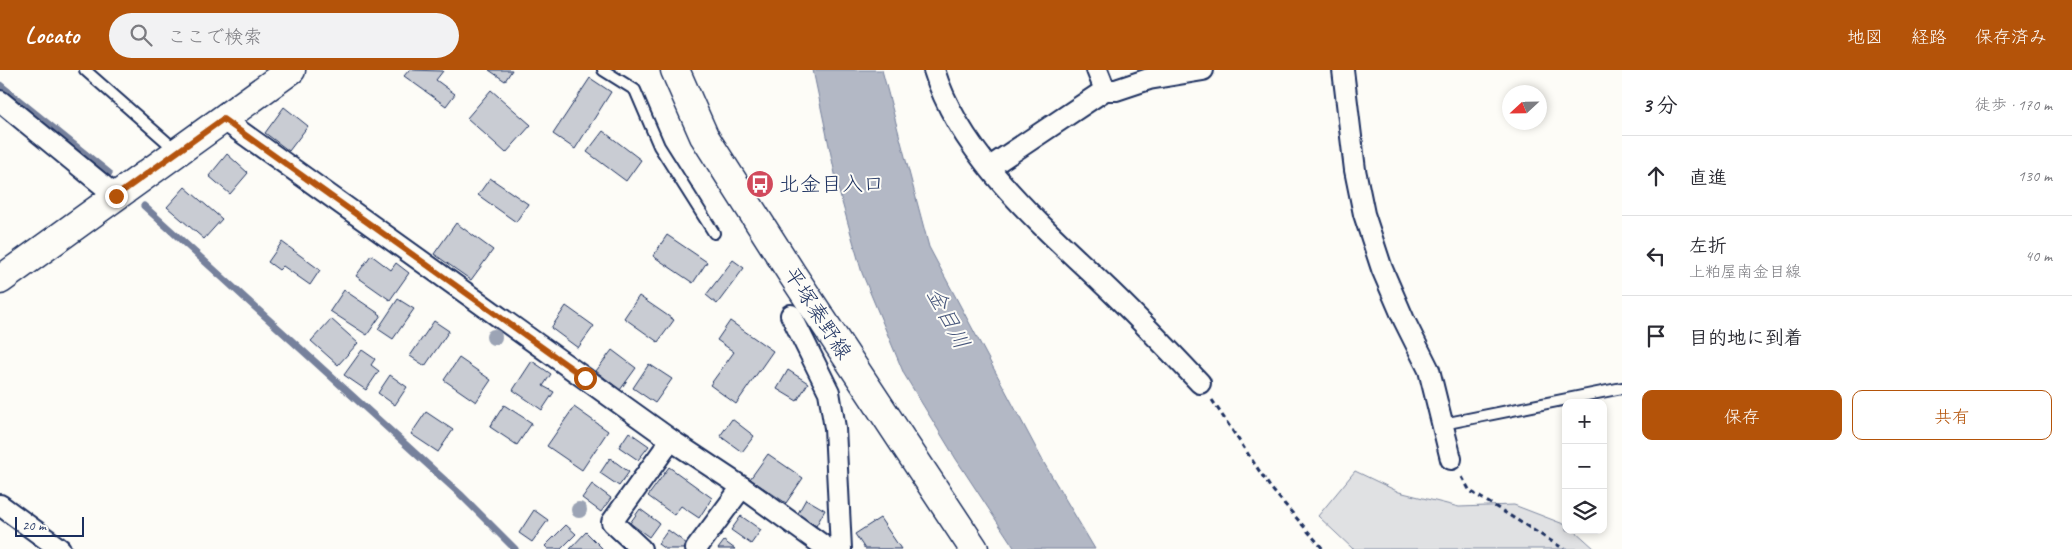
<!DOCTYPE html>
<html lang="ja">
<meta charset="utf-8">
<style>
body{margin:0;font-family:Caveat,"Klee One",sans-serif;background:#f2f2f3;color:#2b2b33}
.controls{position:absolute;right:15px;bottom:15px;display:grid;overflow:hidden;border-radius:10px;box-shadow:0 2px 8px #0003}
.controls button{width:45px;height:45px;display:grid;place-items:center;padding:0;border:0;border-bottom:1px solid #e1e1e2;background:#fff;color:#2b2b33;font:25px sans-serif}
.compass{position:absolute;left:1502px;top:15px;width:45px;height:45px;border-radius:50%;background:#fff;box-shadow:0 2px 8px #0003;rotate:248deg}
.scale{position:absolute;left:15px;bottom:12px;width:69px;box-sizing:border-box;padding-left:5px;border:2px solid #1b2f5e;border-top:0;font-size:14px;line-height:18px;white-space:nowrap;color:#1b2f5e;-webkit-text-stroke:4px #fdfcf7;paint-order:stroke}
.stop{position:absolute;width:15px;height:15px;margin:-11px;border:4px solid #b45309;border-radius:50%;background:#fff}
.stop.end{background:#b45309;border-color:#fff;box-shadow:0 1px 5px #0008}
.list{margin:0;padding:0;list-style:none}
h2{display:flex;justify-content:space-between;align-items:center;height:65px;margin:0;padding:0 20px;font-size:21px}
h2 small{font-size:16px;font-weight:400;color:#7c7c81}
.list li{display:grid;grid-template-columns:32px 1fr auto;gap:15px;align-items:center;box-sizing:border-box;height:80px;padding:0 20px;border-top:1px solid #e1e1e2}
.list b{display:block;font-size:19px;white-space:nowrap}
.list p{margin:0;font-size:16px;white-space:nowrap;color:#7c7c81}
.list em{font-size:16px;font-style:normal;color:#7c7c81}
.actions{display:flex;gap:10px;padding:15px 20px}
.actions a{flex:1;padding:11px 0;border:1px solid #b45309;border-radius:10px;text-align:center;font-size:18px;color:#b45309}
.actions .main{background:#b45309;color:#fff}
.icon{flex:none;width:28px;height:28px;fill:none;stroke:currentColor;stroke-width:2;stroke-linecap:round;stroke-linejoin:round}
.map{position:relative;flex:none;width:1622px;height:479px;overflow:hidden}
header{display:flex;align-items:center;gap:30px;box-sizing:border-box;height:70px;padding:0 25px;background:#b45309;color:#fff}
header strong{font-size:24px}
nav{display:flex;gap:28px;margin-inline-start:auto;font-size:18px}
.search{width:350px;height:45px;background:#f2f2f3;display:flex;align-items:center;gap:12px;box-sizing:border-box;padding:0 18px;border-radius:28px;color:#7c7c81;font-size:19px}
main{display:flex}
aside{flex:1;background:#fff}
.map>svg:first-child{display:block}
</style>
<header>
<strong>Locato</strong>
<div class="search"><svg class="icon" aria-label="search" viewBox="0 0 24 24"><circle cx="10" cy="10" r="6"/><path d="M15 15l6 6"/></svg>ここで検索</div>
<nav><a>地図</a><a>経路</a><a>保存済み</a></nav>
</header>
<main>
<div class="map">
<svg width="1622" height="479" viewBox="0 0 1622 479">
<rect width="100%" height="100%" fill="#fdfcf7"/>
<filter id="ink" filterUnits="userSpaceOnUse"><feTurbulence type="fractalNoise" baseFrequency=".02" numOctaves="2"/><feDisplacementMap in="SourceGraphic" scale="10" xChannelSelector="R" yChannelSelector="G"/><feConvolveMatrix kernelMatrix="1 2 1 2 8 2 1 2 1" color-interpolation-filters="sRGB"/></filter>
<g filter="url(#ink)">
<polygon fill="#e0e1e3" stroke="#7e88a0" points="1355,401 1399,422 1459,437 1514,435 1566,455 1566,460 1574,460 1595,479 1353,479 1318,446"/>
<polygon fill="#b3b8c5" stroke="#76819c" points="813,0 882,0 929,177 1044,393 1095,479 1015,479 956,389 904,304 862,203 838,118"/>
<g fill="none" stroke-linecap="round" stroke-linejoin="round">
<g stroke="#76819c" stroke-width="7">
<polyline points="0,15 109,103"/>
<polyline points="144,136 460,424 515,479"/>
</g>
</g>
<g fill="#c9ccd3" stroke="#1b2f5e">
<polygon points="409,0 443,1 436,10 455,24 446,36 404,6"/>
<polygon points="489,0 512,0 505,11"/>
<polygon points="590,8 611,22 575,79 553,64"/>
<polygon points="491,20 531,55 506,83 467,48"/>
<polygon points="284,37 308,56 289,81 265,63"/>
<polygon points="603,61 641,90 626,111 587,82"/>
<polygon points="227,84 248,103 230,124 209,106"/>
<polygon points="490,108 528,134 516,152 478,125"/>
<polygon points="185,117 222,149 204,169 167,137"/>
<polygon points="456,153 493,180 471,210 434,184"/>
<polygon points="667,165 707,192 693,213 653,186"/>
<polygon points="282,172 320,200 310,215 283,196 279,200 268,192"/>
<polygon points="371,185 391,200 396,193 409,203 390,230 356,206"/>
<polygon points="733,190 744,198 717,234 706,225"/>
<polygon points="344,220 381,245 367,265 330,241"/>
<polygon points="639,226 674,250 658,272 624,248"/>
<polygon points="398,229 414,239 393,269 378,259"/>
<polygon points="566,236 594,256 578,278 551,258"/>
<polygon points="331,249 358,273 338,295 311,271"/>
<polygon points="434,251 449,261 425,296 410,286"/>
<polygon points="730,251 773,281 736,334 710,315 734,282 717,270"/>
<polygon points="362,280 375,289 371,295 379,301 366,320 344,305"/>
<polygon points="612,280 636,298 620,320 596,301"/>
<polygon points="459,288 491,310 476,332 444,310"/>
<polygon points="532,291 551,304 543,316 554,322 542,340 513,320"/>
<polygon points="649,294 672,309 655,333 633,318"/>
<polygon points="788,300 808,313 797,331 777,319"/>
<polygon points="390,305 407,317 395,335 378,323"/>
<polygon points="504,335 532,353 517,375 490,357"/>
<polygon points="574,337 608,361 582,400 547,376"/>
<polygon points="426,342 453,360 438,382 411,364"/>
<polygon points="732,349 754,366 742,382 720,366"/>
<polygon points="629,362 649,376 638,390 619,377"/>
<polygon points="768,384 803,408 786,433 750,409"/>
<polygon points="610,388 629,402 619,416 600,403"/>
<polygon points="669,397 712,428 699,448 681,436 674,445 648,426"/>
<polygon points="592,414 611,428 601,442 582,428"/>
<polygon points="806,429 825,440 816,456 797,445"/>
<polygon points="640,439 659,453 649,467 630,453"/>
<polygon points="534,440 548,450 532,472 519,463"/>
<polygon points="741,446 761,460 751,474 731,460"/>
<polygon points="880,448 901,479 865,479 855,464"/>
<polygon points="566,455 576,464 561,479 548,479 545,476"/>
<polygon points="668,460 687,474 684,479 665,479 658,474"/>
<polygon points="586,462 603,479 570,479"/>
<polygon points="724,471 735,479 718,479"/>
</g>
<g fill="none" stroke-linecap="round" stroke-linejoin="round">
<g stroke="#1b2f5e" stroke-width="14">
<g id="lane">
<polyline points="85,0 177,81"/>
<polyline points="603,0 635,20 659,76 714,163"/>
<polyline points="1443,354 1622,318"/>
</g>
</g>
<g stroke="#1b2f5e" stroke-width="24">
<g id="street">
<path d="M 934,0 C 960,85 1040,154 1102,213 C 1136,245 1168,279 1200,313"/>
<polyline points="1097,0 1105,20"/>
<polyline points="1343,0 1355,100 1364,144 1382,199 1404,250 1429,300 1451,389"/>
<polyline points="0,31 116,126"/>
<polyline points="223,49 671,370 742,417 828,479"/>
<polyline points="990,97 1105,20 1116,20 1149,9 1203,0"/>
<polyline points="791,245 829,322 835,358 841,479"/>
<polyline points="0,435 60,479"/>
<polyline points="641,479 612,452 671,370"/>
<polyline points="696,479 742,417"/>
</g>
</g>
<g stroke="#1b2f5e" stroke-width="31">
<polyline id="secondary" points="0,210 291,0"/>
</g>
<g stroke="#1b2f5e" stroke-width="31">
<polyline id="primary" points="675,0 704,66 792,204 974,479"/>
</g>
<g stroke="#1b2f5e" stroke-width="3" stroke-dasharray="5 4" stroke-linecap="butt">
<polyline points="1212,330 1270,417 1323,479"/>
<polyline points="1462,407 1470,421 1564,479"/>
</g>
<use href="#lane" stroke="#fdfcf7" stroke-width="10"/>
<use href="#street" stroke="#fdfcf7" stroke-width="20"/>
<use href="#secondary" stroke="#fdfcf7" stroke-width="28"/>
<use href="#primary" stroke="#fdfcf7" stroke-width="28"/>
</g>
<g fill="#9ca4b5">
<circle cx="494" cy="267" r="8"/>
<circle cx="579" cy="440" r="8"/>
</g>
</g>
<g fill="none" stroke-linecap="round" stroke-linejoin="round" filter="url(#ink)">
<polyline stroke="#b45309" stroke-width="6" points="116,126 223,49 585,308"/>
</g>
<defs>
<g id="bus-disc" transform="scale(1.4375)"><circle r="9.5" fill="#d1495b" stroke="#fdfcf7"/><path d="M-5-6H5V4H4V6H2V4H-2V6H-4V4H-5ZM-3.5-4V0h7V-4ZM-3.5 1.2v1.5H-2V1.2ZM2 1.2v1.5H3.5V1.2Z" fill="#fff"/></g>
</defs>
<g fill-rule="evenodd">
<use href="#bus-disc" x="760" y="114"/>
</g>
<g text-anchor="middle" stroke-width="4" stroke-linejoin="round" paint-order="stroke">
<g font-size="21" fill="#1b2f5e" stroke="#fdfcf7" text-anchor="start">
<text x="779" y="121">北金目入口</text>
</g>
<g font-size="21" fill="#1b2f5e" stroke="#fdfcf7">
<text transform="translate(818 243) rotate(57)" y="7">平塚秦野線</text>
</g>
<g font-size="22" font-style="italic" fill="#49587d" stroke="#fdfcf7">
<text transform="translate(949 248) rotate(62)" y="8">金目川</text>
</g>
</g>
</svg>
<div class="controls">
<button>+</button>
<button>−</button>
<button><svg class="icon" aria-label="layers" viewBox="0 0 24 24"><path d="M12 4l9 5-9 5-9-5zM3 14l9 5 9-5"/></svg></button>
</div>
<svg class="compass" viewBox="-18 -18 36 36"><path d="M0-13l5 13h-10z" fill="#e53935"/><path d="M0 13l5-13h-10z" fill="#7c7c81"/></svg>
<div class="scale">20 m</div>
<div class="stop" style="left:585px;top:308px"></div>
<div class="stop end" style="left:116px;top:126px"></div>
</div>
<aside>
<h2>3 分<small>徒歩 · 170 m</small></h2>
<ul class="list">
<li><svg class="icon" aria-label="ahead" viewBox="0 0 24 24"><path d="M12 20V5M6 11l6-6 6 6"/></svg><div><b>直進</b></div><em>130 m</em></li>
<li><svg class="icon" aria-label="left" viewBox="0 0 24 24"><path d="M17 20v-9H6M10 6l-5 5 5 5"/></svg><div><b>左折</b><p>上粕屋南金目線</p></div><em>40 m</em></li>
<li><svg class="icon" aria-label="arrive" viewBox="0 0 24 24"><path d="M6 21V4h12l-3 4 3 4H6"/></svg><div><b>目的地に到着</b></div></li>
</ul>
<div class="actions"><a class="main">保存</a><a>共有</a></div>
</aside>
</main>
